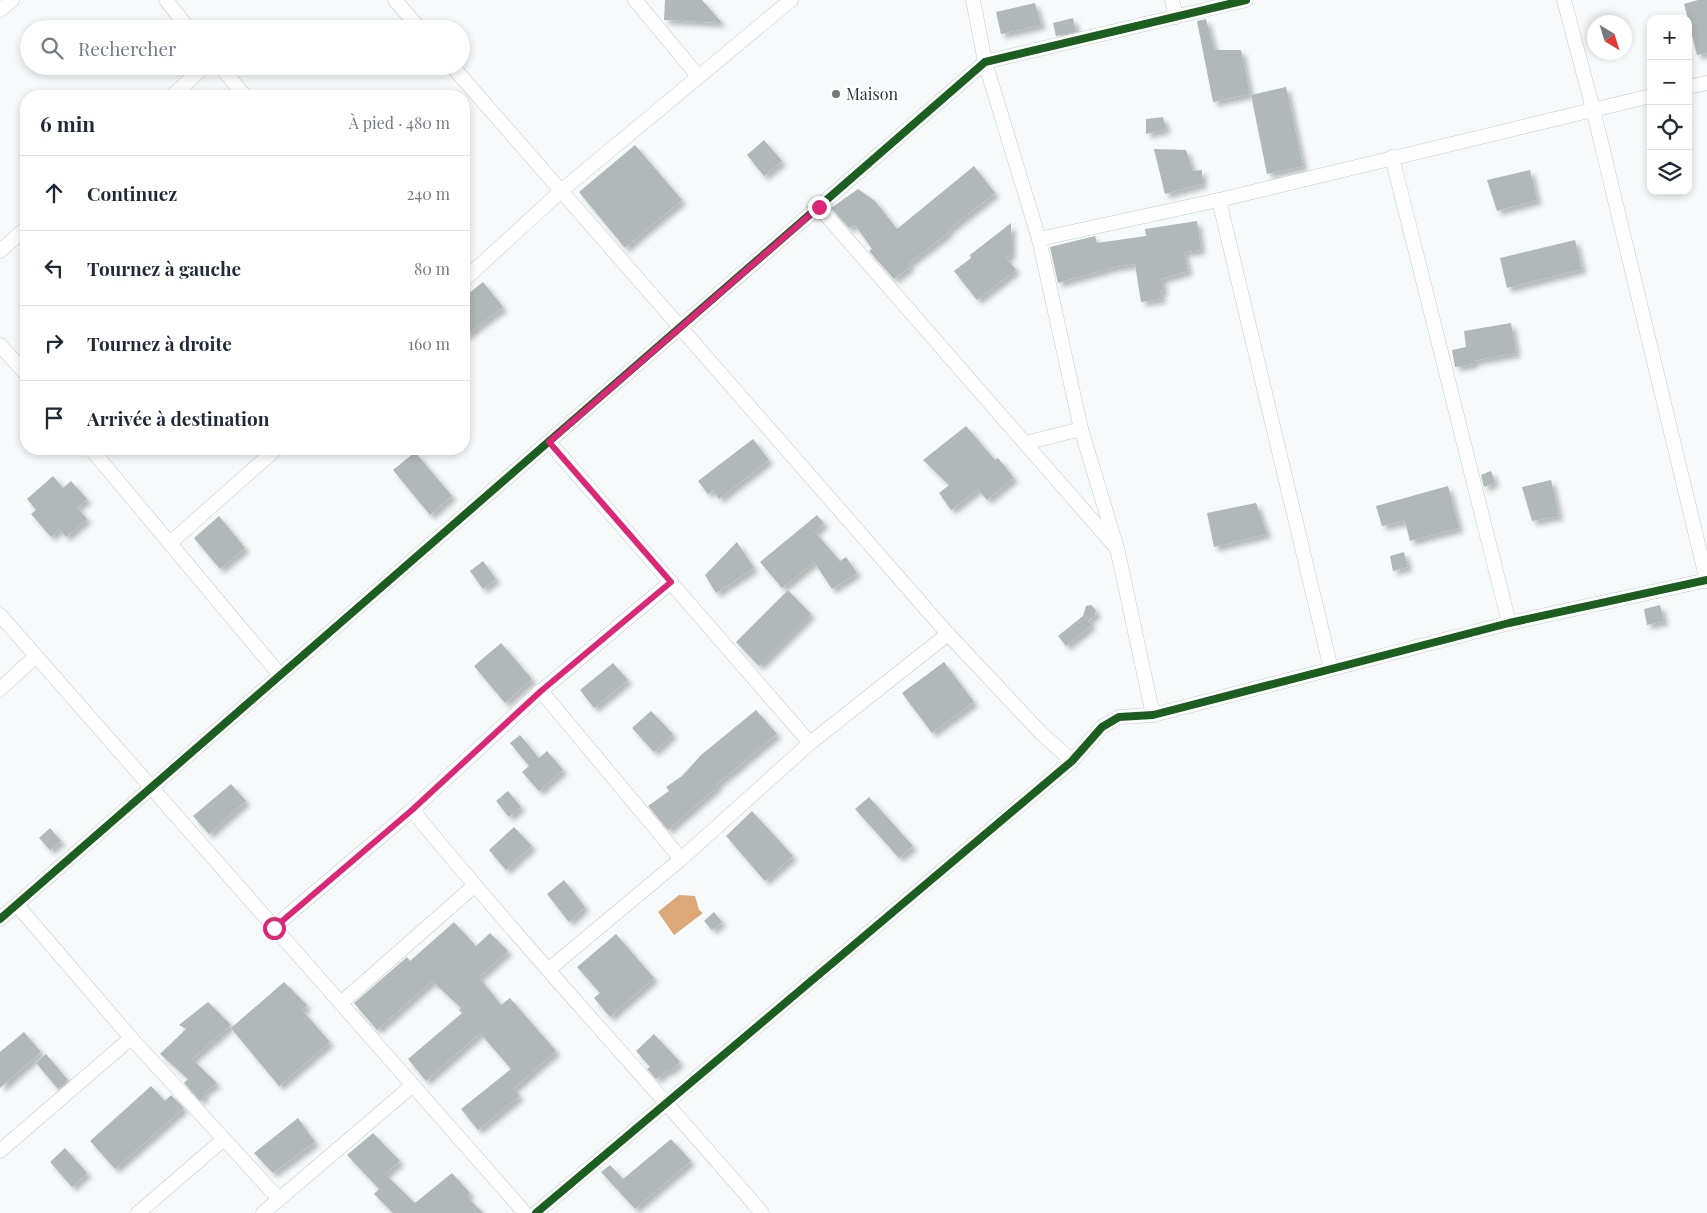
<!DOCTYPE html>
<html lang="fr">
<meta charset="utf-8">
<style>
body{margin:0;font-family:"Playfair Display",serif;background:#f2f2f3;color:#1f2937}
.controls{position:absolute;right:15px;top:15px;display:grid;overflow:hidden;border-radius:10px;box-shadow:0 2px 8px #0003}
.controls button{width:45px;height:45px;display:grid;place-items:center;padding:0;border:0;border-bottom:1px solid #e0e1e3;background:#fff;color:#1f2937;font:25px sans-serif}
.compass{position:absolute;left:1587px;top:15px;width:45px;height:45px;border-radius:50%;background:#fff;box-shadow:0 2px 8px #0003;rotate:142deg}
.stop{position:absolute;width:15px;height:15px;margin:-11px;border:4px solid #db2777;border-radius:50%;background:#fff}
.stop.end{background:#db2777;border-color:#fff;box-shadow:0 1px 5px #0008}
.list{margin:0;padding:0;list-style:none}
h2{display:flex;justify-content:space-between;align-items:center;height:65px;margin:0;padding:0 20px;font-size:21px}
h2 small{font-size:16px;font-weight:400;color:#747a83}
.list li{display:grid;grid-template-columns:32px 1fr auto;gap:15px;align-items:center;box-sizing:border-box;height:75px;padding:0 20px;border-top:1px solid #e0e1e3}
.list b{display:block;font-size:19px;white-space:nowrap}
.list em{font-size:16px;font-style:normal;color:#747a83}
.icon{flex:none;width:28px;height:28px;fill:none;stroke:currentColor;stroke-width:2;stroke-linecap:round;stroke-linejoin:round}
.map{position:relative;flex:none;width:1707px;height:1213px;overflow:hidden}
.search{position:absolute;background:#fff;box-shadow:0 2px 8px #0003;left:20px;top:20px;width:450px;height:55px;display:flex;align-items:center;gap:12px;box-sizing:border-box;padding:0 18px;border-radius:28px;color:#747a83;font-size:19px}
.panel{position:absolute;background:#fff;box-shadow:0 2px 8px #0003;left:20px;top:90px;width:450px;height:365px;border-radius:20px}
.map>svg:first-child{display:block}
</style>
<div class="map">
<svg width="1707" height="1213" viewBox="0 0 1707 1213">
<defs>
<filter id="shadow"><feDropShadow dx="4.5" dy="4.5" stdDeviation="2.5" flood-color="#0004"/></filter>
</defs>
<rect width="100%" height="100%" fill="#f6fafb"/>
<polygon fill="#dca879" points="679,895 695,896 699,910 703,913 674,935 658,912"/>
<g fill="#b0b8ba" filter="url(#shadow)">
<polygon points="665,0 702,0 722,23 664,20"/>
<polygon points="1698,0 1707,0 1707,53 1697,55 1684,4"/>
<polygon points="1035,3 1041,25 1001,34 996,12"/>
<polygon points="1073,18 1076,32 1056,36 1053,23"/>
<polygon points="1206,19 1214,50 1241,50 1250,94 1213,102 1197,21"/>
<polygon points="1286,87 1303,166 1267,174 1251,95"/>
<polygon points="1163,117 1166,129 1146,134 1146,119"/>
<polygon points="764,140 782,161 764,176 747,155"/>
<polygon points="635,145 682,200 625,248 579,192"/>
<polygon points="1154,149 1186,150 1193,171 1202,170 1202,184 1165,194"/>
<polygon points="974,166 995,193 948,230 949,232 908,264 910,267 894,279 869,251 872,249 855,225 849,228 831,208 858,189 875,201 897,229"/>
<polygon points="1530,170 1537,200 1497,211 1487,180"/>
<polygon points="1197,221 1201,250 1184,252 1188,271 1161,279 1164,290 1160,291 1162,299 1141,302 1135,264 1114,267 1058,283 1050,247 1095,236 1097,243 1146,236 1145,229"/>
<polygon points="1011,223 1011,254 1006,258 1016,270 977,300 954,271 971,258 970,255"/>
<polygon points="1575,240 1582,269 1507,288 1500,258"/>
<polygon points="483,282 503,307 464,337 464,297"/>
<polygon points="1511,323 1516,353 1473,361 1473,364 1455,367 1452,350 1466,347 1464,331"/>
<polygon points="966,426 995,460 998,458 1014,478 987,500 978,489 951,510 939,493 949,485 923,460"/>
<polygon points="753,439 769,460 719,499 713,490 708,494 698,481"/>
<polygon points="415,452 452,496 430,515 393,470"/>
<polygon points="1491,471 1495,482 1484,487 1481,475"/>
<polygon points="53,476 63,488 71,481 87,499 77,507 87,519 66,537 59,529 51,537 31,514 36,510 27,499"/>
<polygon points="1551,480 1559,516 1532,521 1522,487"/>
<polygon points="1448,486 1459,528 1410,541 1405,521 1382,526 1376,506"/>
<polygon points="1256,503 1267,534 1214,547 1207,513"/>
<polygon points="817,515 824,523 815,532 840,561 846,557 857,573 832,589 814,562 782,588 760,562"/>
<polygon points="219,516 245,548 220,569 194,538"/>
<polygon points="737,542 754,568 716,593 705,575"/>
<polygon points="1404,552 1408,567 1393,571 1390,556"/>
<polygon points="483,561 496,579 483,589 470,571"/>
<polygon points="788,590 811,614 759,666 736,642"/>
<polygon points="1091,605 1096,610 1095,615 1088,621 1092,625 1066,646 1058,636 1083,616 1086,606"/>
<polygon points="1660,605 1664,621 1647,625 1644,609"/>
<polygon points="501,643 532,679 505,703 474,666"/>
<polygon points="944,662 974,702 932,733 902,693"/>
<polygon points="613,663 628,680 594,708 580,690"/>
<polygon points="756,710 777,734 716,785 717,787 668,830 648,806 669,791 666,787 682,776 701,755"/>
<polygon points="651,711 673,734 654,752 632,728"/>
<polygon points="520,735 539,758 547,751 563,770 539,791 522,772 529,766 510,743"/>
<polygon points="231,784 246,801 209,834 193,816"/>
<polygon points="508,791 521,807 509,817 496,801"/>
<polygon points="869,797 913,846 899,858 855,809"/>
<polygon points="752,811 793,856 765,881 726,836"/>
<polygon points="514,827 532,846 506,870 489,850"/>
<polygon points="50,828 61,841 50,850 39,838"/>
<polygon points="564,880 585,907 569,922 547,894"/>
<polygon points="714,912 722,922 712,930 704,921"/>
<polygon points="454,922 476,946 490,933 508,951 479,977 501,1005 510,998 556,1051 513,1089 520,1096 478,1130 461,1109 511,1069 480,1033 426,1081 408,1059 462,1013 459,1010 461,1008 432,981 377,1030 354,1003 407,957 410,961"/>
<polygon points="616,934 654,978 610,1017 594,998 600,993 577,967"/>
<polygon points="284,982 307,1005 302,1010 330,1042 279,1086 231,1028"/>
<polygon points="208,1002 231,1025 192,1059 217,1083 203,1093 205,1096 200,1101 184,1083 188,1079 160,1054 186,1029 179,1025"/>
<polygon points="24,1032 41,1052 0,1088 0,1052"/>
<polygon points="654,1034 680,1062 670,1071 668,1070 656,1079 647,1069 650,1067 636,1051"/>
<polygon points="46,1054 68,1080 58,1089 36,1063"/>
<polygon points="151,1086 165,1101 171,1095 184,1108 115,1169 90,1141"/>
<polygon points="298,1118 315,1142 273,1173 254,1153"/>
<polygon points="373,1133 400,1161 385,1174 415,1203 452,1173 470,1193 467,1197 483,1213 393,1213 374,1194 379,1189 347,1155"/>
<polygon points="671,1139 691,1161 635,1209 601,1172 610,1165 623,1179"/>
<polygon points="65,1148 87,1173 72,1187 50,1162"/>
</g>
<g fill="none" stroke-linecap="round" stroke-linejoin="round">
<g stroke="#c2cbcd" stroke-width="15">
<g id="minor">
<polyline points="166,0 189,29"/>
<polyline points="395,0 420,29"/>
<polyline points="635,0 698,76"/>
<polyline points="973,0 985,62 1039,239 1081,429 1117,548 1153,715"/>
<polyline points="1172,0 1176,17"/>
<polyline points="1564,0 1593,109 1707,581"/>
<polyline points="0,10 12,0"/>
<polyline points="220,66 245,96"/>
<polyline points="452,66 948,634 1041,733 1072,761"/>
<polyline points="1688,87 1707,83"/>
<polyline points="172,96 205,66"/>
<polyline points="1392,157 1509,623"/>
<polyline points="1219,200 1331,669"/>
<polyline points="819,207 1113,544"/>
<polyline points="1039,239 1219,200 1651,96"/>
<polyline points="0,251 26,228"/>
<polyline points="464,280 561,191 791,0"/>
<polyline points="0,345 26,374"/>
<polyline points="549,442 810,743"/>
<polyline points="1025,443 1081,429"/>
<polyline points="91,449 280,675"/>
<polyline points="170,543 276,449"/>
<polyline points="0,615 525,1213"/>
<polyline points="0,689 36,656"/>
<polyline points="541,691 681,859"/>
<path d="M 412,810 C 525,948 646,1078 762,1213"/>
<polyline points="17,905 131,1038 279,1199"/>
<polyline points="0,919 985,62 1246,0"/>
<polyline points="274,927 412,810 541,691 671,582"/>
<polyline points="548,970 681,859 810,743 948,634"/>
<polyline points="341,1003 474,886"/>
<polyline points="0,1151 131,1038"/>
<polyline points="138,1213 224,1139"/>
<polyline points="263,1213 413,1085"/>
<polyline points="536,1213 1072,761 1102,727 1119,717 1153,715 1509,623 1707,580"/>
</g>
</g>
<use href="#minor" stroke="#fefefe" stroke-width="14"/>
<g stroke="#fff" stroke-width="11">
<g id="cycleway">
<polyline points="0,919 985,62 1246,0"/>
<polyline points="536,1213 1072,761 1102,727 1119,717 1153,715 1509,623 1707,580"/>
</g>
</g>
<use href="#cycleway" stroke="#1b5e20" stroke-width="8"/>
</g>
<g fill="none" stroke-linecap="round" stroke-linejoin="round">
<polyline stroke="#db2777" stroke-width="6" points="274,928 412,810 541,691 671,582 549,442 819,207"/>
</g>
<circle fill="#707b7e" stroke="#fff" stroke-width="2" cx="836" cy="94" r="5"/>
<g text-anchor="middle" stroke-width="5" stroke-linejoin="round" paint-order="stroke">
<g font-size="16" fill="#28373b" stroke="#fff" text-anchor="start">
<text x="846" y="100">Maison</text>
</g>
</g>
</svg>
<div class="controls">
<button>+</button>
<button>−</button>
<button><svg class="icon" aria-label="locate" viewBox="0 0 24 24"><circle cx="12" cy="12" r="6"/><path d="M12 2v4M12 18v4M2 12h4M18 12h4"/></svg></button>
<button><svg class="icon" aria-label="layers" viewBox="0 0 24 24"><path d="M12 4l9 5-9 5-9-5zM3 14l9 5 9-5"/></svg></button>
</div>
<svg class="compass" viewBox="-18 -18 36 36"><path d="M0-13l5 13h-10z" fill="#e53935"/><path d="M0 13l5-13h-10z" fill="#747a83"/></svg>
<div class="stop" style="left:274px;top:928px"></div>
<div class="stop end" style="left:819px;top:207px"></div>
<div class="search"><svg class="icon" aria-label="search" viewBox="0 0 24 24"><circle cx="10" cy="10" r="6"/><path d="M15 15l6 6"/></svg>Rechercher</div>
<section class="panel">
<h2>6 min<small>À pied · 480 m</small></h2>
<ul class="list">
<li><svg class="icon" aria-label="ahead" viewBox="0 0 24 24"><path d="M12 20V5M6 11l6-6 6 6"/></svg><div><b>Continuez</b></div><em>240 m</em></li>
<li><svg class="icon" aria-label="left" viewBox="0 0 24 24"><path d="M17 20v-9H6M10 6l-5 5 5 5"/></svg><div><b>Tournez à gauche</b></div><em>80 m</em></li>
<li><svg class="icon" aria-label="right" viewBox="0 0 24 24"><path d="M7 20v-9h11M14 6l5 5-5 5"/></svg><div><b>Tournez à droite</b></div><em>160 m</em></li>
<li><svg class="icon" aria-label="arrive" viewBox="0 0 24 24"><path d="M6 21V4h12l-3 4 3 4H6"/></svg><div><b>Arrivée à destination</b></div></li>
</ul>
</section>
</div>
